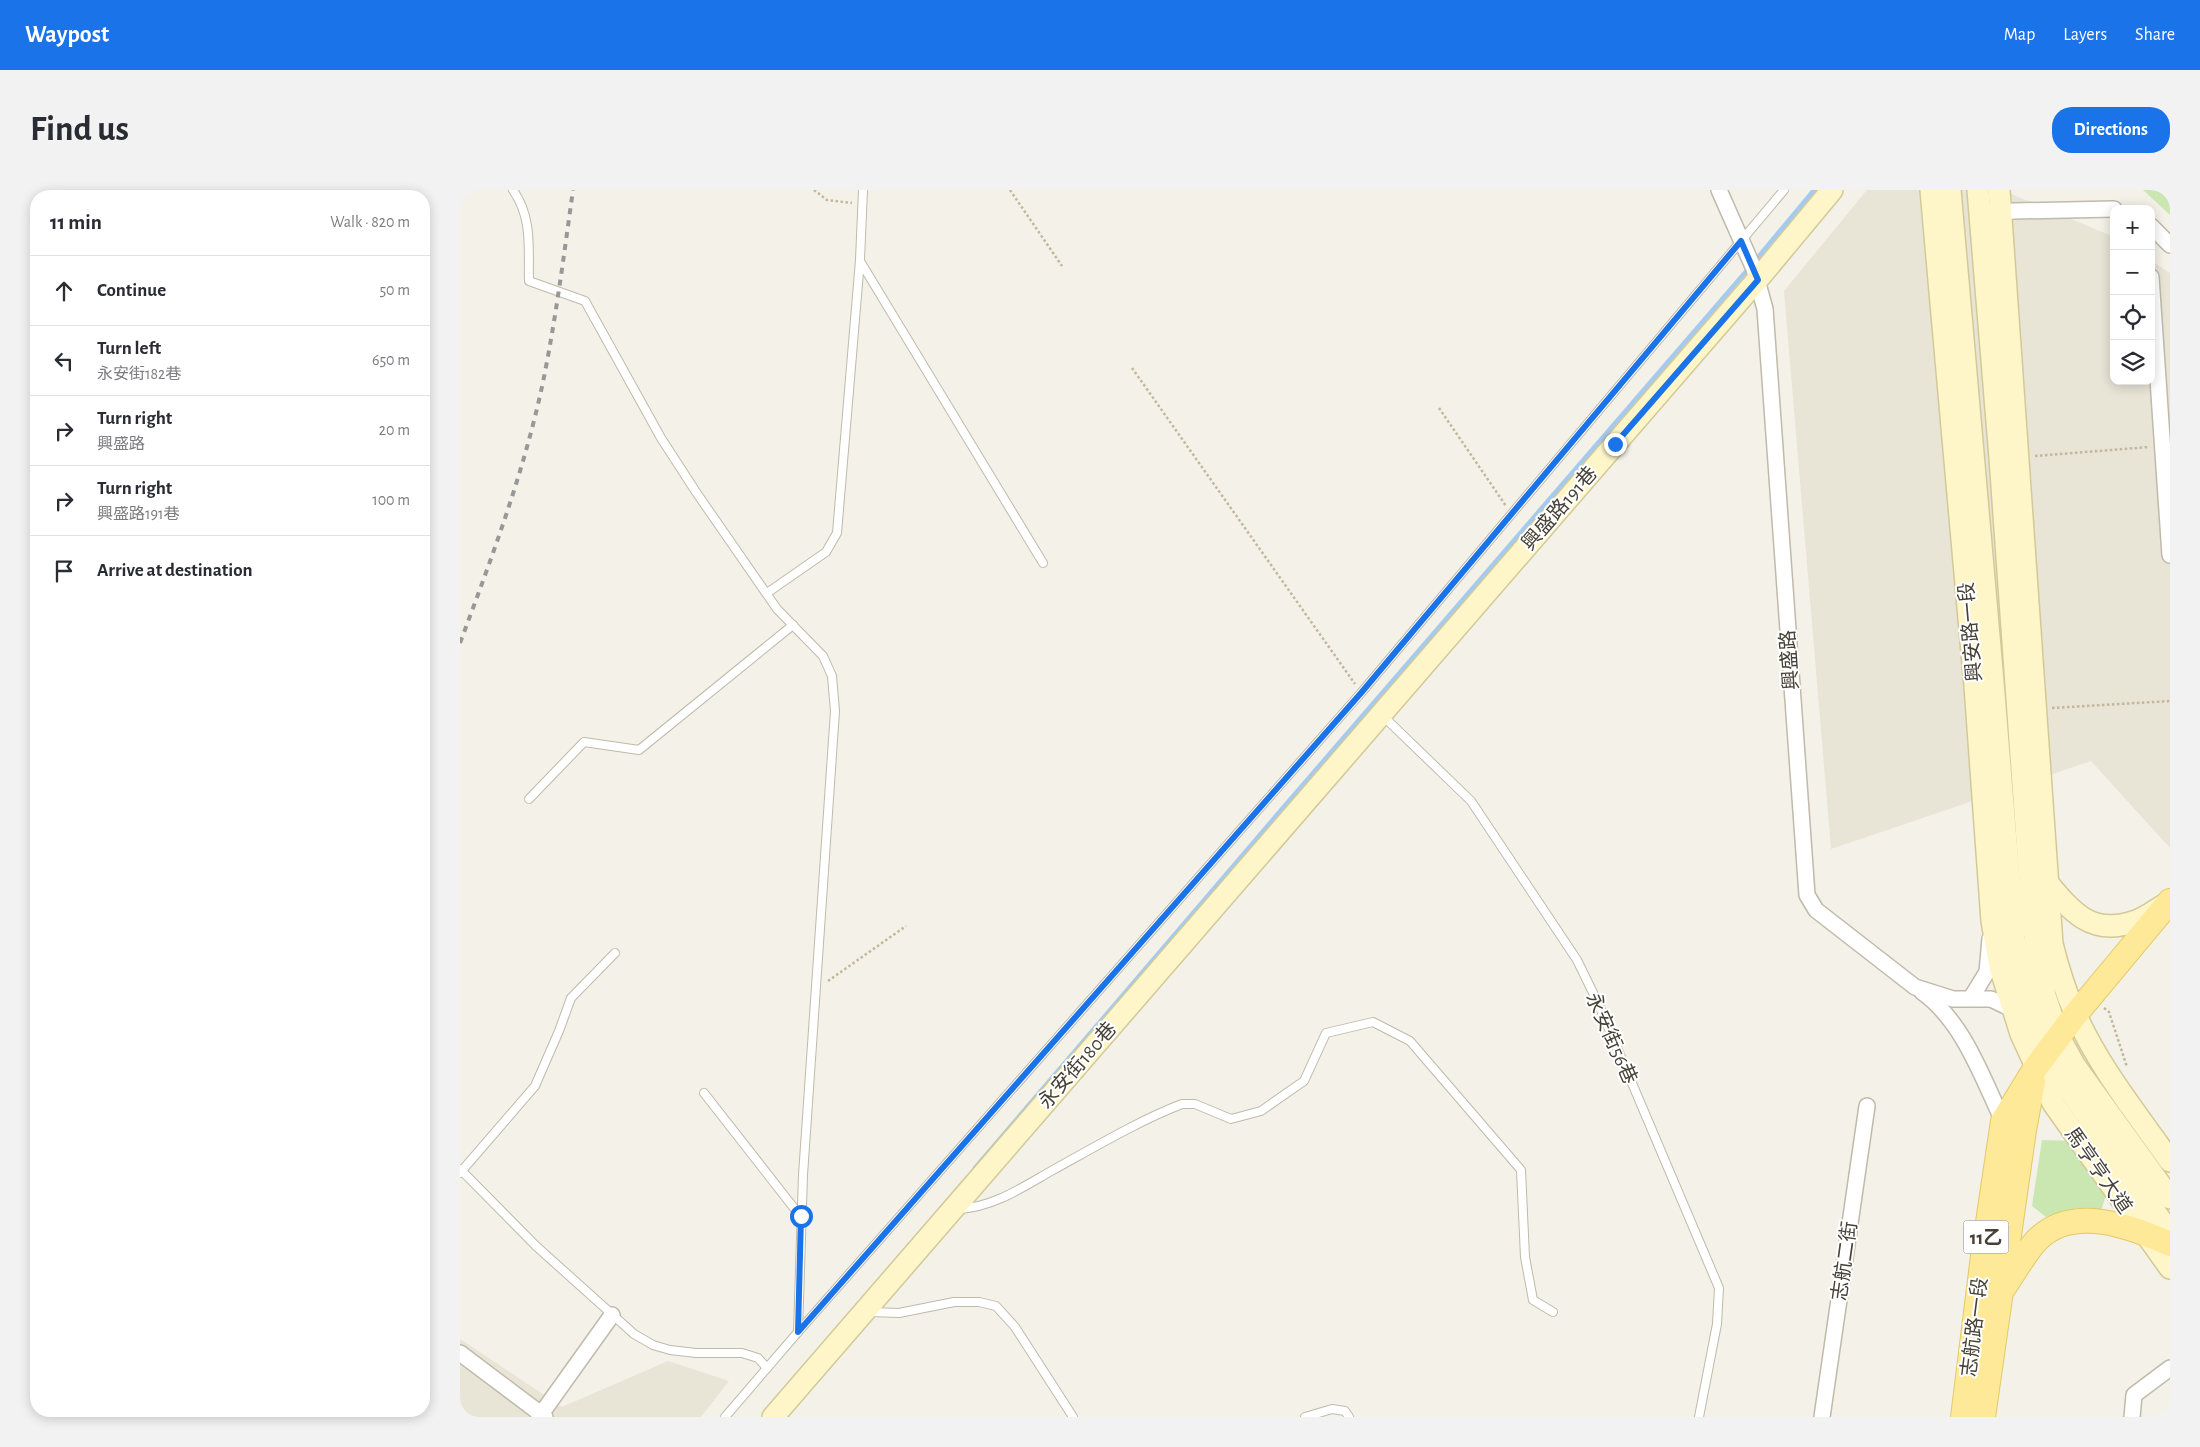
<!DOCTYPE html>
<meta charset="utf-8">
<style>
body{margin:0;font-family:"Alegreya Sans","Noto Sans TC",sans-serif;background:#f2f2f3;color:#2b2b33}
.controls{position:absolute;right:15px;top:15px;display:grid;overflow:hidden;border-radius:10px;box-shadow:0 2px 12px #0003}
.controls button{width:45px;height:45px;display:grid;place-items:center;padding:0;border:0;border-bottom:1px solid #e1e1e2;background:#fff;color:#2b2b33;font:25px sans-serif}
.stop{position:absolute;width:15px;height:15px;margin:-11px;border:4px solid #1a73e8;border-radius:50%;background:#fff}
.stop.end{background:#1a73e8;border-color:#fff;box-shadow:0 1px 5px #0008}
.list{margin:0;padding:0;list-style:none}
h2{display:flex;justify-content:space-between;align-items:center;height:65px;margin:0;padding:0 20px;font-size:21px}
h2 small{font-size:16px;font-weight:400;color:#7c7c81}
.list li{display:grid;grid-template-columns:32px 1fr auto;gap:15px;align-items:center;box-sizing:border-box;height:70px;padding:0 20px;border-top:1px solid #e1e1e2}
.list b{display:block;font-size:19px;white-space:nowrap}
.list p{margin:0;font-size:16px;white-space:nowrap;color:#7c7c81}
.list em{font-size:16px;font-style:normal;color:#7c7c81}
.icon{flex:none;width:28px;height:28px;fill:none;stroke:currentColor;stroke-width:2;stroke-linecap:round;stroke-linejoin:round}
.map{position:relative;flex:none;width:1710px;height:1227px;overflow:hidden;border-radius:20px}
header{display:flex;align-items:center;gap:30px;box-sizing:border-box;height:70px;padding:0 25px;background:#1a73e8;color:#fff}
header strong{font-size:24px}
nav{display:flex;gap:28px;margin-inline-start:auto;font-size:18px}
.intro{display:flex;align-items:center;justify-content:space-between;box-sizing:border-box;height:120px;padding:0 30px}
h1{margin:0;font-size:35px}
.button{padding:12px 22px;border-radius:20px;background:#1a73e8;color:#fff;font-size:18px;font-weight:700}
main{display:flex;gap:30px;padding:0 30px}
aside{flex:1;background:#fff;border-radius:20px;box-shadow:0 2px 12px #0003}
.map>svg:first-child{display:block}
</style>
<header>
<strong>Waypost</strong>
<nav><a>Map</a><a>Layers</a><a>Share</a></nav>
</header>
<div class="intro"><h1>Find us</h1><a class="button">Directions</a></div>
<main>
<aside>
<h2>11 min<small>Walk · 820 m</small></h2>
<ul class="list">
<li><svg class="icon" aria-label="ahead" viewBox="0 0 24 24"><path d="M12 20V5M6 11l6-6 6 6"/></svg><div><b>Continue</b></div><em>50 m</em></li>
<li><svg class="icon" aria-label="left" viewBox="0 0 24 24"><path d="M17 20v-9H6M10 6l-5 5 5 5"/></svg><div><b>Turn left</b><p>永安街182巷</p></div><em>650 m</em></li>
<li><svg class="icon" aria-label="right" viewBox="0 0 24 24"><path d="M7 20v-9h11M14 6l5 5-5 5"/></svg><div><b>Turn right</b><p>興盛路</p></div><em>20 m</em></li>
<li><svg class="icon" aria-label="right" viewBox="0 0 24 24"><path d="M7 20v-9h11M14 6l5 5-5 5"/></svg><div><b>Turn right</b><p>興盛路191巷</p></div><em>100 m</em></li>
<li><svg class="icon" aria-label="arrive" viewBox="0 0 24 24"><path d="M6 21V4h12l-3 4 3 4H6"/></svg><div><b>Arrive at destination</b></div></li>
</ul>
</aside>
<div class="map">
<svg width="1710" height="1227" viewBox="0 0 1710 1227">
<rect width="100%" height="100%" fill="#f4f1e8"/>
<g fill="#e8e4d6">
<polygon points="1407,0 1542,0 1654,47 1654,191 1691,191 1691,71 1710,83 1710,658 1631,571 1371,659 1324,101"/>
<polygon points="0,1149 102,1217 208,1171 269,1191 241,1227 0,1227"/>
</g>
<g fill="#cae7b1">
<polygon points="1683,0 1710,0 1710,25"/>
<polygon points="1582,950 1612,951 1646,1005 1641,1021 1617,1018 1586,1027 1572,1016"/>
</g>
<g fill="none" stroke-linecap="round" stroke-linejoin="round">
<g stroke="#a5caf0" stroke-width="4.5">
<polyline points="1294,72 1354,0"/>
<polyline points="515,978 822,619 1289,78"/>
</g>
<g stroke="#bfbaaa" stroke-width="10">
<g id="lane">
<path d="M 53,0 C 73,29 68,58 69,91 L 125,111 L 201,248 L 236,302 L 317,419 L 363,466 L 372,486 L 375,521 L 343,985 L 338,1142"/>
<polyline points="400,71 583,373"/>
<polyline points="307,403 366,362 377,343 400,70 403,0"/>
<polyline points="922,525 1011,611 1117,770 1138,813 1259,1098 1257,1134 1239,1227"/>
<polyline points="69,609 124,552 179,560 333,435"/>
<polyline points="244,903 341,1027"/>
<polyline points="0,979 76,1056 174,1144 193,1155 210,1160 236,1163 282,1163 298,1168 307,1178"/>
<polyline points="0,983 75,896 99,841 111,808 155,763"/>
<path d="M 499,1019 C 534,1017 563,997 593,980 C 633,958 680,930 722,914 L 735,914 L 771,929 L 801,921 L 844,891 L 866,843 L 913,832 L 950,851 L 1061,980 L 1065,1067 L 1073,1110 L 1093,1122"/>
<polyline points="410,1122 439,1123 494,1112 519,1112 536,1116 555,1137 613,1227"/>
<polyline points="265,1227 338,1142 901,503 1324,0"/>
<polyline points="845,1227 872,1219 885,1221 889,1227"/>
</g>
</g>
<g stroke="#bfbaaa" stroke-width="18">
<g id="street">
<polyline points="1259,0 1294,79 1305,119 1347,705 1356,720 1455,797 1493,809 1531,809 1552,819"/>
<polyline points="1530,23 1554,21 1654,19"/>
<polyline points="1691,36 1710,55"/>
<polyline points="1691,87 1710,365"/>
<path d="M 1462,802 C 1503,831 1522,887 1543,931"/>
<polyline points="1511,808 1527,782 1530,749"/>
<polyline points="0,1163 85,1227"/>
<polyline points="79,1227 152,1125"/>
<polyline points="1362,1227 1407,916"/>
<polyline points="1672,1227 1674,1205 1710,1178"/>
</g>
</g>
<g stroke="#d3c998" stroke-width="24">
<g id="secondary">
<polyline points="1471,0 1515,496 1532,731 1540,777 1561,844 1593,913 1710,1078"/>
<polyline points="1490,0 1533,492 1554,749 1570,814 1589,861 1610,901 1710,1043"/>
<polyline points="1518,0 1540,268 1573,735 1585,806 1599,847 1615,876 1710,1008"/>
<path d="M 1539,0 L 1592,754 C 1598,778 1605,801 1615,823 C 1638,876 1677,924 1710,971"/>
<path d="M 1587,692 C 1611,721 1631,746 1673,732 C 1684,729 1694,721 1704,715"/>
<polyline points="313,1227 1298,89 1372,0"/>
</g>
</g>
<g stroke="#e3c967" stroke-width="26">
<g id="primary">
<path d="M 1542,1100 C 1553,1085 1565,1062 1578,1049 C 1614,1014 1672,1037 1710,1054"/>
<polyline points="1503,1227 1523,1066 1543,931 1576,877 1615,825 1710,711"/>
<polyline points="1523,1227 1564,940 1573,892"/>
</g>
</g>
<g stroke="#c1b79c" stroke-width="2.5" stroke-dasharray="2.5 2.5" stroke-linecap="butt">
<polyline points="354,0 367,10 392,13"/>
<polyline points="550,0 602,76"/>
<polyline points="672,178 895,494"/>
<polyline points="979,218 1046,316"/>
<polyline points="1575,266 1689,257"/>
<polyline points="1592,518 1710,511"/>
<polyline points="368,791 446,736"/>
<polyline points="1644,818 1649,822 1667,877"/>
</g>
<use href="#lane" stroke="#fff" stroke-width="8"/>
<use href="#street" stroke="#fff" stroke-width="15"/>
<use href="#secondary" stroke="#fef6c8" stroke-width="21"/>
<use href="#primary" stroke="#fde998" stroke-width="24"/>
<path stroke="#979797" stroke-width="4" stroke-dasharray="6 6" stroke-linecap="butt" d="M 0,453 C 32,367 64,282 83,192 C 96,128 104,64 113,0"/>
</g>
<g fill="none" stroke-linecap="round" stroke-linejoin="round">
<polyline stroke="#1a73e8" stroke-width="6" points="341,1026 338,1142 901,503 1281,51 1298,90 1155,254"/>
</g>
<g text-anchor="middle" stroke-width="4" stroke-linejoin="round" paint-order="stroke">
<rect fill="#fff" stroke="#7e7b73" stroke-width="1" x="1503.5" y="1030.5" width="45" height="33" rx="4"/>
<g font-size="19" font-weight="bold" fill="#474237">
<text x="1526" y="1054">11乙</text>
</g>
<g font-size="20" fill="#474237" stroke="#fff">
<text transform="translate(1099 318) rotate(-49)" y="7">興盛路191巷</text>
<text transform="translate(1510 442) rotate(-95)" y="7">興安路一段</text>
<text transform="translate(1329 470) rotate(-94)" y="7">興盛路</text>
<text transform="translate(1152 848) rotate(66)" y="7">永安街56巷</text>
<text transform="translate(617 875) rotate(-49)" y="7">永安街180巷</text>
<text transform="translate(1639 980) rotate(55)" y="7">馬亨亨大道</text>
<text transform="translate(1384 1071) rotate(-82)" y="7">志航二街</text>
<text transform="translate(1514 1137) rotate(-83)" y="7">志航路一段</text>
</g>
</g>
</svg>
<div class="controls">
<button>+</button>
<button>−</button>
<button><svg class="icon" aria-label="locate" viewBox="0 0 24 24"><circle cx="12" cy="12" r="6"/><path d="M12 2v4M12 18v4M2 12h4M18 12h4"/></svg></button>
<button><svg class="icon" aria-label="layers" viewBox="0 0 24 24"><path d="M12 4l9 5-9 5-9-5zM3 14l9 5 9-5"/></svg></button>
</div>
<div class="stop" style="left:341px;top:1026px"></div>
<div class="stop end" style="left:1155px;top:254px"></div>
</div>
</main>
